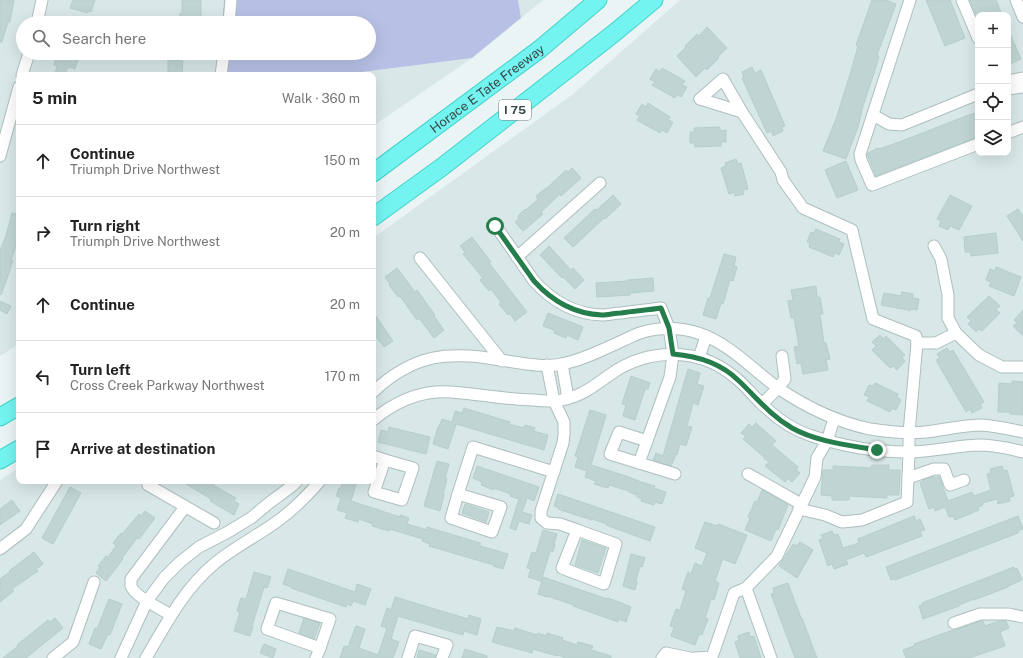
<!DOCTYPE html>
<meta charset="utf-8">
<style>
body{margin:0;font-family:"Public Sans",sans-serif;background:#f2f2f2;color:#222}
.controls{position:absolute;right:12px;top:12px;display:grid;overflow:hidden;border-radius:8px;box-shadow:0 4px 16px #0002}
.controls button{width:36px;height:36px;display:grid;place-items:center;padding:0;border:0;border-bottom:1px solid #e0e0e0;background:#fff;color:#222;font:20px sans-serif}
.stop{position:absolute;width:12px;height:12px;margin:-9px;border:3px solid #257d4c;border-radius:50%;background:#fff}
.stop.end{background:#257d4c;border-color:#fff;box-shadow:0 1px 4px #0008}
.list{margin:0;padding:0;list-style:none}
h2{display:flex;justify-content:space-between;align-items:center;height:52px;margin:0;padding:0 16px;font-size:17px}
h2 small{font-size:13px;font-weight:400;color:#767676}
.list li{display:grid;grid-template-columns:26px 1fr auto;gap:12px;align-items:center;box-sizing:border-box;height:72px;padding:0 16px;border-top:1px solid #e0e0e0}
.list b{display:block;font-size:15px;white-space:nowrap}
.list p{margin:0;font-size:13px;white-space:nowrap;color:#767676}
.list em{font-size:13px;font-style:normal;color:#767676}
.icon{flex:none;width:22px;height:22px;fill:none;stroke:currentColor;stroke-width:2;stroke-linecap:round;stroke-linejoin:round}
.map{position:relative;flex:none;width:1023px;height:658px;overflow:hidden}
.search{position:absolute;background:#fff;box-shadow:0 4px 16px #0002;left:16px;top:16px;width:360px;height:44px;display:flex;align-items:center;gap:10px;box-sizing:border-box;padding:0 14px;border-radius:22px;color:#767676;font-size:15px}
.panel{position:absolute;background:#fff;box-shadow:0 4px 16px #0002;left:16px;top:72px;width:360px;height:412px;border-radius:8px}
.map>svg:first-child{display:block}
</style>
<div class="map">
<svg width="1023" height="658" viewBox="0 0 1023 658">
<rect width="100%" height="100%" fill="#eaf4f4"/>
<g fill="#d8e7e7" fill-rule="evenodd">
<polygon points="0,0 224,0 222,23 23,23 23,53 220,53 219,75 19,75 19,344 0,356"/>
<polygon points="518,0 543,0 521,18"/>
<path d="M 680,0 L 1023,0 L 1023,658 L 0,658 L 0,480 L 19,468 L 19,481 L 373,481 L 373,238 L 572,95 ZM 978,15 L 1008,15 L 1008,153 L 978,153 Z"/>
<polygon points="472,58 373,126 373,75 338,75"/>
</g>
<polygon fill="#b6c1e5" points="224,0 518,0 521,18 472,58 338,75 219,75 220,53 369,53 369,23 222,23"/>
<g fill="#c0d5d3" stroke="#b4cfcd">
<polygon points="0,0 14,0 10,22 8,22 2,42 0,42"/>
<polygon points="73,0 95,0 91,12 88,11 88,13 70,8"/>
<polygon points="182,0 201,0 201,23 179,23 180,13 182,14"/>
<polygon points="872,0 886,0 896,4 877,55 879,56 875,70 863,106 858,127 846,159 823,151 836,119 852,68 858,46 856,45"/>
<polygon points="926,0 950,0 965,38 945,46"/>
<polygon points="970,0 996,0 1002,15 976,15"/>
<polygon points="707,27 727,48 718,57 719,58 707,70 705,68 696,77 677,56 686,47 685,46 697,34 699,36"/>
<polygon points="1008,29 1021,59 1008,65"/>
<polygon points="57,53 80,53 75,69 69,67 68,69 67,69 65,75 55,75 57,66 54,65"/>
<polygon points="168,60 183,61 182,75 168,75"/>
<polygon points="752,67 755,73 761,70 785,126 782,127 783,131 773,136 771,131 767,133 742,78 744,77 742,72"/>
<polygon points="662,68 685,81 682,85 687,87 681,97 677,94 675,98 652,85 655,82 650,79 656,69 660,72"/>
<polygon points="648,103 670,117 668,120 673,122 667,133 662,130 660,133 637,120 640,116 636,114 642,104 646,107"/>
<polygon points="974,113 978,124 978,137 876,176 867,154 868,153 878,148 879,149 894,144"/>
<polygon points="720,127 720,131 726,130 726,142 721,142 721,146 695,147 694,143 690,143 690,132 694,132 694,128"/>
<polygon points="736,159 738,164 741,163 748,189 743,190 744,194 735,196 734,192 729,194 721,168 726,166 725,163"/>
<polygon points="846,161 858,190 837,198 825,170"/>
<polygon points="572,168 581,178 561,196 560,194 541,212 543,214 523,231 515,222 519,218 518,216 525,209 526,210 538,199 536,196 546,188 546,189 566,170 568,172"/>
<polygon points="613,195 621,204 605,219 604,218 573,247 564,238 595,209 597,210"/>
<polygon points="950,195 972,206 959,230 950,226 948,230 939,226 941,221 937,219"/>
<polygon points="1018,209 1023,216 1023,241 1007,216"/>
<polygon points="12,213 19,214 19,235 15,249 11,260 13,261 10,269 10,270 1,295 0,250 6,236"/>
<polygon points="816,229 840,239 839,242 844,244 839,255 835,253 833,257 809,247 810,243 807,242 811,232 814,233"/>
<polygon points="996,233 998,253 971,256 970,252 965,252 964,237"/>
<polygon points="472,237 491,262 489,263 527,312 515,321 510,314 508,315 499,304 501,302 491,289 489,291 480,280 483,278 463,254 465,252 460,246"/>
<polygon points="549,246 571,270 573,268 584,280 575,289 563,277 562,278 540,255"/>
<polygon points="724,254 736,257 734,266 737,267 733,281 730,280 723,304 721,303 716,319 703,315 708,298 710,298"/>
<polygon points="996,267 1021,277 1014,296 989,286 991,282 986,280 990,269 995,271"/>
<polygon points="397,268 415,292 417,290 435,315 434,316 444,330 434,338 419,318 417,320 400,296 398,297 389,285 390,284 385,277"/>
<polygon points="653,278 654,291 630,293 630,295 597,297 596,283 628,281 628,280"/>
<polygon points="816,286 817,297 820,297 823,314 820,314 824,343 826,343 830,359 826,360 828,370 803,374 801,363 797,364 794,347 799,346 794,318 791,318 788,301 793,300 791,290"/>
<polygon points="902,292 913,294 913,298 919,299 917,310 911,309 910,311 908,310 881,305 884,293 901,296"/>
<polygon points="989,296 1000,306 996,309 1000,313 982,331 979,329 976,332 968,324 971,321 967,317"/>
<polygon points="0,301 11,306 7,314 0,310"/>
<polygon points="1023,310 1023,336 1013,326 1017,323 1014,320"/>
<polygon points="373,312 393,341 384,347 373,333"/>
<polygon points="548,313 583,327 578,340 567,335 566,338 554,333 554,330 543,326"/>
<polygon points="880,335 883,339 886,336 905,355 902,358 905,361 897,370 893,366 890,368 872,350 876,346 872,342"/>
<polygon points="947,348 950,352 953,350 984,402 980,404 982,408 972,413 970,409 966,412 936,360 940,358 937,354"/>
<polygon points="688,369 700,373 697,384 704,386 698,405 693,403 687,426 692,427 686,446 680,444 677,455 676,454 671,466 653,460 656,453 663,456"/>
<polygon points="631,376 650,383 648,389 645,389 635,420 623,416 626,405 622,404"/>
<polygon points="1012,381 1023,382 1023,415 1010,414 1010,412 998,412 999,383 1012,384"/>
<polygon points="875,383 898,394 897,397 901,400 896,410 892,408 890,412 867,401 869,397 864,395 869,385 873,386"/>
<polygon points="464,408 510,422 509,424 524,428 525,425 535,428 533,431 548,435 544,450 456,424 448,449 433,444 438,427 439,427 442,419 452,422 455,411 462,413"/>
<polygon points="590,410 606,415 591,465 629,477 641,482 655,486 654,488 666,492 662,504 655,502 654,505 641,501 642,499 637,497 637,495 629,492 629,491 609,485 608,488 594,484 596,481 585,477 587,471 575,467 578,457 575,456"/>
<polygon points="756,423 776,441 772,445 798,467 796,470 800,473 792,482 788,479 785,482 765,466 769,462 764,458 765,458 743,439 746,436 741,433 749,424 752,427"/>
<polygon points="389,427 430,437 426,454 378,442 381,430 388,432"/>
<polygon points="437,461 449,464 445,478 447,478 443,495 444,495 440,511 424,506"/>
<polygon points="872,465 889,465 889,470 900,470 899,495 887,495 887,498 849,496 849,500 832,500 832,496 821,495 823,470 833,470 833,466 871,468"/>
<polygon points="477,466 539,487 534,501 527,498 522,512 532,515 529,524 519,521 516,530 510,528 519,499 510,496 511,494 494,488 494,490 481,485 482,482 473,478"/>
<polygon points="1002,466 1004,471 1007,470 1014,496 1009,497 1010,501 998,504 997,499 982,503 983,505 978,507 979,510 955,520 953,516 949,517 945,507 935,511 934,507 929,509 920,483 923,481 923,480 934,476 935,478 939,476 948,501 972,492 974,496 991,490 987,474 991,473 990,469"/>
<polygon points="181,481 215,481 213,485 236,498 234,501 239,504 234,515 210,501 211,499"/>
<polygon points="343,481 357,481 351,501 400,517 400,515 409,518 407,524 427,530 427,527 480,543 480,546 508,554 503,569 493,566 494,565 429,546 430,544 422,541 423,539 413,536 390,529 389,531 372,526 373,524 359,519 358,522 345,518 347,513 337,510 341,498 336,496 339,488 341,488"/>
<polygon points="70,487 81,493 53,544 42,538"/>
<polygon points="762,490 788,505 778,530 776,529 771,541 745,530 750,518 748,517 755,501 757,502"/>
<polygon points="558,494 655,527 650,541 606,525 607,524 592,519 592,520 558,509 559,508 554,506"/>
<polygon points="12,500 20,511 0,525 0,509"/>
<polygon points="465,504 489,512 486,522 462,513"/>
<polygon points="145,511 155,518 139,539 137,538 122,558 123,559 106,581 96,573 100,567 98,566 106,556 108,557 116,546 113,543 121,533 122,534 139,514 141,516"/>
<polygon points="914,516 916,521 920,519 925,530 920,531 922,536 866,557 864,553 846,560 848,564 834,569 832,564 828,566 819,540 823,539 821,535 832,531 834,535 838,534 843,548 859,543 858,539"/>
<polygon points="1018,516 1023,529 1018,531 1018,533 895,580 894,579 891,580 886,567"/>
<polygon points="705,522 717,526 718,524 747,535 735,564 723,559 722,561 715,581 719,583 714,600 711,599 705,618 708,619 702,635 699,634 695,645 671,636 674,627 670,626 676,609 680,610 686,591 682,589 688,572 691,574 695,563 702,566 707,553 695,548"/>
<polygon points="543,530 557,534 554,544 555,544 553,552 550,551 541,581 528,577 531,569 527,568 532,552 536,553"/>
<polygon points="582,540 606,548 598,573 575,565"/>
<polygon points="800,542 813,550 797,578 779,566 793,544 797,546"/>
<polygon points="34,552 43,564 36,569 38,571 12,589 14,591 0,602 0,579 10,572 9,571"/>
<polygon points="631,554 645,558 642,567 640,566 636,581 637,582 635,590 623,586"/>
<polygon points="1014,567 1014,569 1017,568 1022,580 1008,586 1008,587 974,600 974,599 959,605 959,606 923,619 919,606 922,605 922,603"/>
<polygon points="288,569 355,592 357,584 371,589 365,605 353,601 351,606 347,604 346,607 291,588 291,587 283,584"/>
<polygon points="254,572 271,577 267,588 264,587 252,626 253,626 250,636 234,631 240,612 237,611 241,598 246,599"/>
<polygon points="543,577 607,599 607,598 614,600 631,607 626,622 619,619 618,622 573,606 574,605 547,596 547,597 538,594"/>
<polygon points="788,583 801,618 802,618 817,658 795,658 771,594 774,593 773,588"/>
<polygon points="395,597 468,619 469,615 481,619 477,635 464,631 463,635 398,616 391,639 399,642 393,658 340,658 344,646 348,647 356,626 365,629 359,648 378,655 387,628 381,626 387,608 391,610"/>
<polygon points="109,599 122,604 110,635 108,634 101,649 89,644 95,628 97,629"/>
<polygon points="55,618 63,628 26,658 3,658 18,646 17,645 48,620 50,622"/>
<polygon points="304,618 320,623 314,639 299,633"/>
<polygon points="981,621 983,621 985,626 999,621 1006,621 1009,628 1000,632 1005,646 969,658 906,658 903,650 914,646 914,644 953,630 956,630"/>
<polygon points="497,627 514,631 515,628 537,635 538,633 546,636 547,633 563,638 562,640 577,645 578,642 593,646 591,650 611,656 611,658 566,658 558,655 557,656 533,649 532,653 526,651 525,651 492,642"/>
<polygon points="749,632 750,637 754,636 761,658 740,658 735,642 739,640 738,636"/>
<polygon points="264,644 276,649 273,658 260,653"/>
<polygon points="465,649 487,656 487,658 462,658"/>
<polygon points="419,650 436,655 435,658 417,658"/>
</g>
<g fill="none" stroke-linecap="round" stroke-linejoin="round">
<g stroke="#adbfbe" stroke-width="13">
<g id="minor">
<polyline points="910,0 860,154 861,160 872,185 978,144"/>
<polyline points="962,0 978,38"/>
<polyline points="1016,0 1023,17"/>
<polyline points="37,23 42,0"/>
<polyline points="229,23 231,0"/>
<polyline points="22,75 29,53"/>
<polyline points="221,75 224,53"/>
<polyline points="1008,81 1023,78"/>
<polyline points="1008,89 1023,87"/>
<polyline points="700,99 723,79 742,112 781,172 783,180 803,208 852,230 873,319 916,336 917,343 909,433 909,452 907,502 862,520 842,522 825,515 799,509"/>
<polyline points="700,99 742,112"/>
<polyline points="873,115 889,124 902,125 978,94"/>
<polyline points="1008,133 1023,127"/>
<polyline points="0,156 19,87"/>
<path d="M 495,225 L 534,281 C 552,301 575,314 602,315 C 608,315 615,313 621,313 C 634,311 648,310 661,308 L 669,328 L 673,354 L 670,377 L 639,463"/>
<polyline points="934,246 941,259 948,295 948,318 956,333 979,355 1002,367 1023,367"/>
<polyline points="517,257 600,183"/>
<polyline points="420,258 502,361"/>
<polyline points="917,343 936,343 956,333"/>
<polyline points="699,358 706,336"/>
<polyline points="562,364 568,398"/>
<polyline points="547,365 554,401 564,422 564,434 563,443 541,511 541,518 547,523 560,524 577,530"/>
<path d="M 373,392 C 390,376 410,363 433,358 C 462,352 492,359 520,363 C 534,365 548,367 562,364 C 583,360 604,349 624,340 C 629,338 634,335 640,333 C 658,327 680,327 698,333 C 729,343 752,369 778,388 C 806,407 837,422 870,429 C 889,432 908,434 926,432 C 944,430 963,425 982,425 C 996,426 1009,429 1023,432"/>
<polyline points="762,404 778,388 785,379 782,356"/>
<path d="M 373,420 C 391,405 412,394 436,392 C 448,391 459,393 471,394 C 492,396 513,400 534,400 C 541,401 548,401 555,401 C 583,398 595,384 617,370 C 636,358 661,352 684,355 C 704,357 722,366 737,379 C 746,386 753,396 762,404 C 776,418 793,430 812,436 C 842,446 876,452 908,452 C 932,452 955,446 978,445 C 993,445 1008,448 1023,452"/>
<polyline points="647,441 619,432 610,454 675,474"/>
<polyline points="373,456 385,460"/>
<polygon points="385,460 413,468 402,500 374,492"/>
<polyline points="748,474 801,504"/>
<polyline points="908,478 934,469 944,469 950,485 964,480"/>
<polyline points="148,485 214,523"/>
<polygon points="458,494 501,507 492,532 451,518"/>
<polyline points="458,494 473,447 554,472"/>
<polygon points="577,530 616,544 604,584 562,568"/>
<polyline points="0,549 26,529 57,481"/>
<polyline points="746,588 771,658"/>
<polygon points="276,603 330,619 320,648 267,629"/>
<path d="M 171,615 C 161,609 134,596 131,586 C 131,584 131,582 131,579 L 185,507"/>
<polyline points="954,623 980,614 1008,614 1023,617"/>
<polyline points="53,658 73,642 94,582"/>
<polyline points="121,658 147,601 164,578 180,562 199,547 228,532 251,518 269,503 292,486 297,481"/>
<path d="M 146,658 C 166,624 184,589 214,564 C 233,548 255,537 275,523 C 292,511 307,496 320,481"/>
<polyline points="316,658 320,648"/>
<polyline points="408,658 415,636 447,645 442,658"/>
<polyline points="662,658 666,653 690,658"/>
<polyline points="694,658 712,657 734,593 746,588 777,556 815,477 817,458 827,441 834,419"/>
</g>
</g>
<g stroke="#44d3ca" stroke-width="19">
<g id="highway">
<path id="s1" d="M 373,173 L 540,49 L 598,0"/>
<polyline points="373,217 442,167 613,34 654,0"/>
<polyline points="0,417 19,406"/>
<polyline points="0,460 19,449"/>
</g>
</g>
<use href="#minor" stroke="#fff" stroke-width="11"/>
<use href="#highway" stroke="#74f4f0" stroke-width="17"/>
</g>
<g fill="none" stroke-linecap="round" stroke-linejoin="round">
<path stroke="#257d4c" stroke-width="5" d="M 495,226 L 534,281 C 552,301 575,314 602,315 C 608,315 615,313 621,313 C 634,311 648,310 661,308 L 669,328 L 673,354 C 698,356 721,363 739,381 C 757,398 770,415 792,428 C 817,442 849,445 877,450"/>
</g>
<g text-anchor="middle" stroke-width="3.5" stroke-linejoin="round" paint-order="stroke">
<rect fill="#fff" stroke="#747e7e" stroke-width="1" x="499" y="100" width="32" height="20" rx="3"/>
<g font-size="12" font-weight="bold" fill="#384746">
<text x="515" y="114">I 75</text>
</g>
<g font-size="13" fill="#384746" stroke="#fff">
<text dy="5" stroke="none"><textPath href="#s1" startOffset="142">Horace E Tate Freeway</textPath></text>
</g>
</g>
</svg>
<div class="controls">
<button>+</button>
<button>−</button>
<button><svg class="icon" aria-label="locate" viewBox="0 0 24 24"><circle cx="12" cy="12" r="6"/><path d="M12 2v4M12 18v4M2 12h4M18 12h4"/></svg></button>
<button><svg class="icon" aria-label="layers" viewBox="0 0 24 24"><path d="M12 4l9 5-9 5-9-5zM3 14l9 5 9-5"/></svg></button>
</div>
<div class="stop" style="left:495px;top:226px"></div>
<div class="stop end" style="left:877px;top:450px"></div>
<div class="search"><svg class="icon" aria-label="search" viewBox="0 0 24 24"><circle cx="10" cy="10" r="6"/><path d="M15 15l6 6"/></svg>Search here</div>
<section class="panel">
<h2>5 min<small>Walk · 360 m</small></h2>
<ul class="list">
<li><svg class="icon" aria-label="ahead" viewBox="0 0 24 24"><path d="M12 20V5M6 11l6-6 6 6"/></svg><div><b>Continue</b><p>Triumph Drive Northwest</p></div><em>150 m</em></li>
<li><svg class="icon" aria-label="right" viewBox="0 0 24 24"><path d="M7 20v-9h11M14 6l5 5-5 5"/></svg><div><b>Turn right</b><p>Triumph Drive Northwest</p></div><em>20 m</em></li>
<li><svg class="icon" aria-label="ahead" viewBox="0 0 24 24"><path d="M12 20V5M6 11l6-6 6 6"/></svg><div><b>Continue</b></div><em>20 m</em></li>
<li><svg class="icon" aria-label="left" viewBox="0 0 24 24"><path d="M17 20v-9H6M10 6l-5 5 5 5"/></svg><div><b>Turn left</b><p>Cross Creek Parkway Northwest</p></div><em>170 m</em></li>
<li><svg class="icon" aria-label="arrive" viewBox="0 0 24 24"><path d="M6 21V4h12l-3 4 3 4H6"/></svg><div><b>Arrive at destination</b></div></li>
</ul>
</section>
</div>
